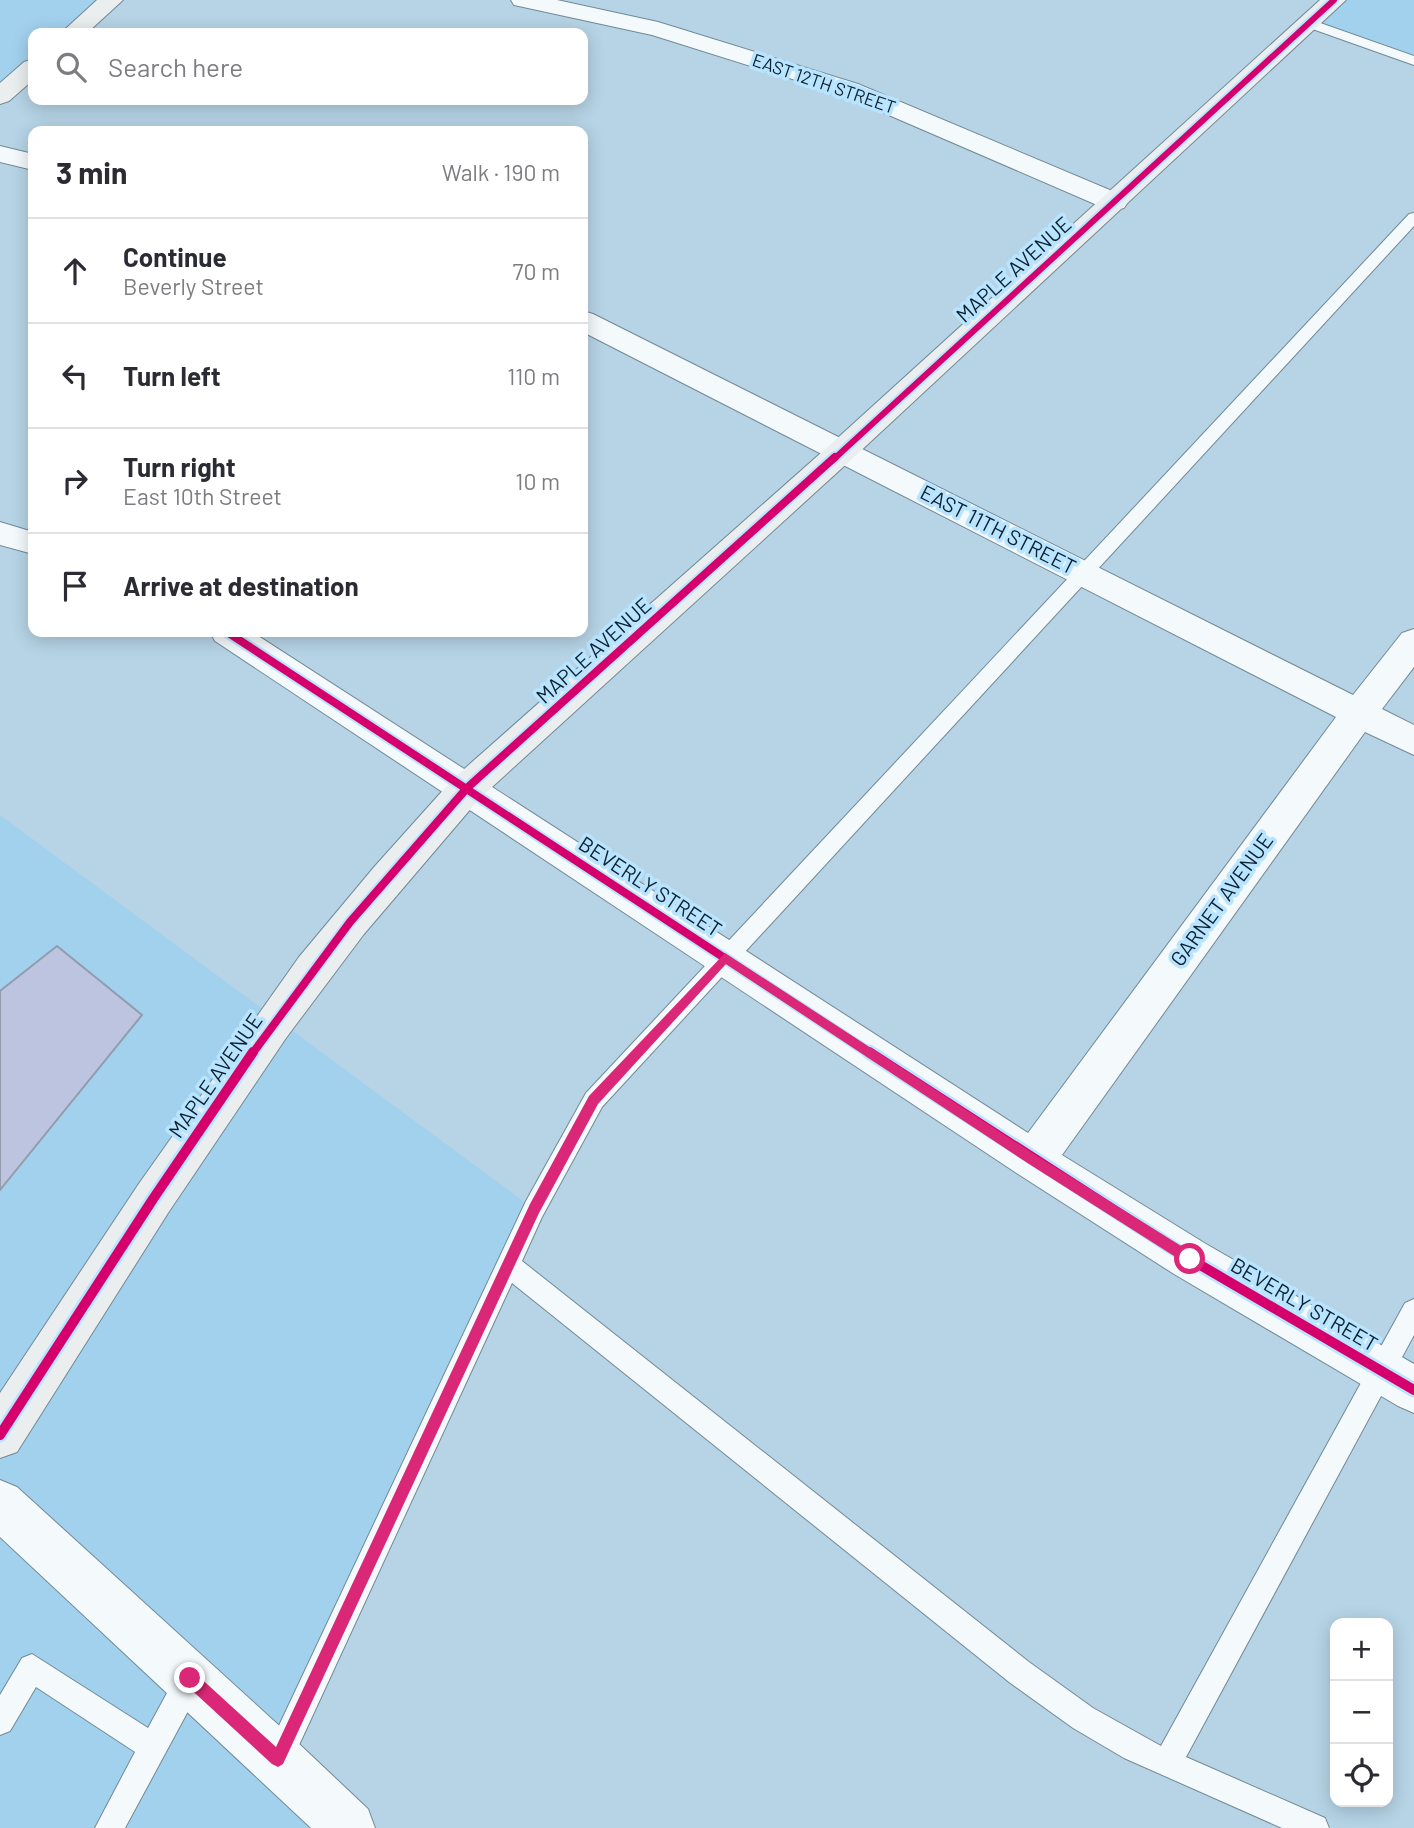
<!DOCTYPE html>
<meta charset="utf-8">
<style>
body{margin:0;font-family:Barlow,sans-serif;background:#f2f2f3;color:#2b2b33}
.controls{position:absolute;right:21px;bottom:21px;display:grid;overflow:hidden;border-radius:14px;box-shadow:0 4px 18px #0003}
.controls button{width:63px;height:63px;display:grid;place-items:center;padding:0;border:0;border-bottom:2px solid #e1e1e2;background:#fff;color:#2b2b33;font:35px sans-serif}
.stop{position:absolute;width:21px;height:21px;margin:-16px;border:5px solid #db2777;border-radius:50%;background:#fff}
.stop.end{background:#db2777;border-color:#fff;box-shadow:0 2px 7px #0008}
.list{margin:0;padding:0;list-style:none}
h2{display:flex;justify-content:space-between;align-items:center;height:91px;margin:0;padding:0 28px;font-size:30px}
h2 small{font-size:23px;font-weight:400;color:#7c7c81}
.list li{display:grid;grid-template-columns:46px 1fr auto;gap:21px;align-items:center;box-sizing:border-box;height:105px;padding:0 28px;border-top:2px solid #e1e1e2}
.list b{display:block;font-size:26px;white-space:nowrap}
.list p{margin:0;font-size:23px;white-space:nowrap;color:#7c7c81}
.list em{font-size:23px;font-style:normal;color:#7c7c81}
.icon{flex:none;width:38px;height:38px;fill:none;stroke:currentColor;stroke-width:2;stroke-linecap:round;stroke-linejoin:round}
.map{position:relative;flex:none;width:1414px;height:1828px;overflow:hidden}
.search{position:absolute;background:#fff;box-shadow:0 4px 18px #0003;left:28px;top:28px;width:560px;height:77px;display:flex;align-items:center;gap:18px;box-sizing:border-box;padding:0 24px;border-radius:14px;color:#7c7c81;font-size:26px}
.panel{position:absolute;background:#fff;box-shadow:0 4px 18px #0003;left:28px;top:126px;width:560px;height:511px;border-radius:14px}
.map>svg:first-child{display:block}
</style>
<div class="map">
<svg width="1414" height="1828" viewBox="0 0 1414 1828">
<rect width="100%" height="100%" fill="#b6d4e6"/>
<g fill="#a2d1ee">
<polygon points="0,0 111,0 73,33 33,33 33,67 0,96"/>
<polygon points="1334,0 1414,0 1414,58 1311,22"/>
<polygon points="0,815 534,1209 271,1753 348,1828 0,1828"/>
</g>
<polygon fill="#bdc4e0" stroke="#919cad" stroke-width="2" points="57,946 142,1015 0,1190 0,991"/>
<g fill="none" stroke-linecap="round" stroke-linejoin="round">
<g stroke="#728997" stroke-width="2">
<g id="lane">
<polygon points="1309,19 1414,56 1414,65 1304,26 1304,20"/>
<polygon points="1414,213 1414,226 602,1107 542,1217 522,1261 1029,1662 1093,1708 1161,1746 1405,1303 1414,1299 1414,1335 1186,1757 1325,1818 1329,1828 1282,1828 1124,1758 1073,1728 1009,1682 512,1283 288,1769 278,1773 268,1769 264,1759 268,1749 526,1201 586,1093 1409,214"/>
<polygon points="32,1654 148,1728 180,1669 190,1665 200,1669 204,1679 200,1689 125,1828 95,1828 135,1752 36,1687 10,1731 0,1735 0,1695 22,1658"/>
</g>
</g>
<g stroke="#728997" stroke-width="2">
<g id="street">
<polygon points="511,0 557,0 658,22 858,84 1124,196 1128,202 1124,208 1114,210 1104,208 840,94 652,35 514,5"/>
<polygon points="0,146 33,154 33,170 0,162"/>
<polygon points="583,311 593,314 1353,695 1402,633 1414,629 1414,667 1382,709 1414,725 1414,755 1365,732 1062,1155 1206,1244 1414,1364 1414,1413 1398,1406 1174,1274 1018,1174 215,641 210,632 252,632 1028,1133 1336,717 583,332"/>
<polygon points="0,522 33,532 33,554 0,545"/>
<polygon points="0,1480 17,1487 296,1741 368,1809 375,1828 311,1828 0,1537"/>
</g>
</g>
<g stroke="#728997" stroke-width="2">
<g id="secondary">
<polygon points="97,0 123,0 87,33 61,33"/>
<polygon points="1320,0 1346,0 853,458 480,798 364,934 286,1038 168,1213 17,1452 0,1458 0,1393 138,1185 299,957 375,866 454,778 831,444"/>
<polygon points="33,59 33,80 9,101 0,104 0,83 24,62"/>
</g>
</g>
<use href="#lane" fill="#f4f9fb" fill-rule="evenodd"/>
<use href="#street" fill="#f4f9fb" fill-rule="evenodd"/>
<use href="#secondary" fill="#eaeeef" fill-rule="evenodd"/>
<g stroke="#b9e4ff" stroke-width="10">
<polyline id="cycleway-far2" points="834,459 1334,0"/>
</g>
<g stroke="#b9e4ff" stroke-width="12">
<g id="cycleway-far1">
<polyline points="227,632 871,1054"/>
<polyline points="252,1054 350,922 467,788 835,457"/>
</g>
</g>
<g stroke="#b9e4ff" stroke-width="15">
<g id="cycleway">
<polyline points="869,1052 1190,1259 1414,1390"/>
<polyline points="0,1435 153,1199 253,1052"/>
</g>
</g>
<use href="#cycleway-far2" stroke="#d6006c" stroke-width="6"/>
<use href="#cycleway-far1" stroke="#d6006c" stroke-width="8"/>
<use href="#cycleway" stroke="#d6006c" stroke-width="10"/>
</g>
<polygon fill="#db2777" points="725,953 1037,1156 1194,1254 1194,1263 1185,1263 1029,1164 726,964 598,1104 539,1213 283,1764 278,1767 272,1764 185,1684 182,1678 185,1673 190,1671 195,1673 276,1747 530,1204 589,1096"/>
<g text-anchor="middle" stroke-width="7" stroke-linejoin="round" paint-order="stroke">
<g font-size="18" fill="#0b212d" stroke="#b9e4ff">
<text transform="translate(824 84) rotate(19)" y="6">EAST 12TH STREET</text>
</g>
<g font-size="21" fill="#0b212d" stroke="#b9e4ff">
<text transform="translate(1014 270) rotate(-42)" y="7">MAPLE AVENUE</text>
<text transform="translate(998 530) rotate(27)" y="7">EAST 11TH STREET</text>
<text transform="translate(594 651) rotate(-42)" y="7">MAPLE AVENUE</text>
<text transform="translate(650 887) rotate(33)" y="7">BEVERLY STREET</text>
<text transform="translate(1222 900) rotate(-54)" y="7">GARNET AVENUE</text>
<text transform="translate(216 1076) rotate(-55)" y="7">MAPLE AVENUE</text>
<text transform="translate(1304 1305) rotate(30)" y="7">BEVERLY STREET</text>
</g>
</g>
</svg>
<div class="controls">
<button>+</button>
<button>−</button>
<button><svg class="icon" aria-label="locate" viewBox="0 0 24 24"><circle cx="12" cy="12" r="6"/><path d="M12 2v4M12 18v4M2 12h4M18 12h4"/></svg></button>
</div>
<div class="stop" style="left:1190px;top:1259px"></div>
<div class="stop end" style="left:190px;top:1678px"></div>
<div class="search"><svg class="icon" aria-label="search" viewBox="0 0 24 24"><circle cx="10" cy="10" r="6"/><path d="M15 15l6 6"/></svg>Search here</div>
<section class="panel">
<h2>3 min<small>Walk · 190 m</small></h2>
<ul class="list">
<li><svg class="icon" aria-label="ahead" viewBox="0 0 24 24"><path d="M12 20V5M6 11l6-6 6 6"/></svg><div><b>Continue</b><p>Beverly Street</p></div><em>70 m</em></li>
<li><svg class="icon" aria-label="left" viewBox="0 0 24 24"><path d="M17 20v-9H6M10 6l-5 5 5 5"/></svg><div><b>Turn left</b></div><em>110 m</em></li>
<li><svg class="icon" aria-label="right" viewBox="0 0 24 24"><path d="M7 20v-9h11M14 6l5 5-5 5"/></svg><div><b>Turn right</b><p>East 10th Street</p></div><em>10 m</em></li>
<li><svg class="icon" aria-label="arrive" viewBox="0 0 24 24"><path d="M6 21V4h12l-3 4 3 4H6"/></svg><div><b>Arrive at destination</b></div></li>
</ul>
</section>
</div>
